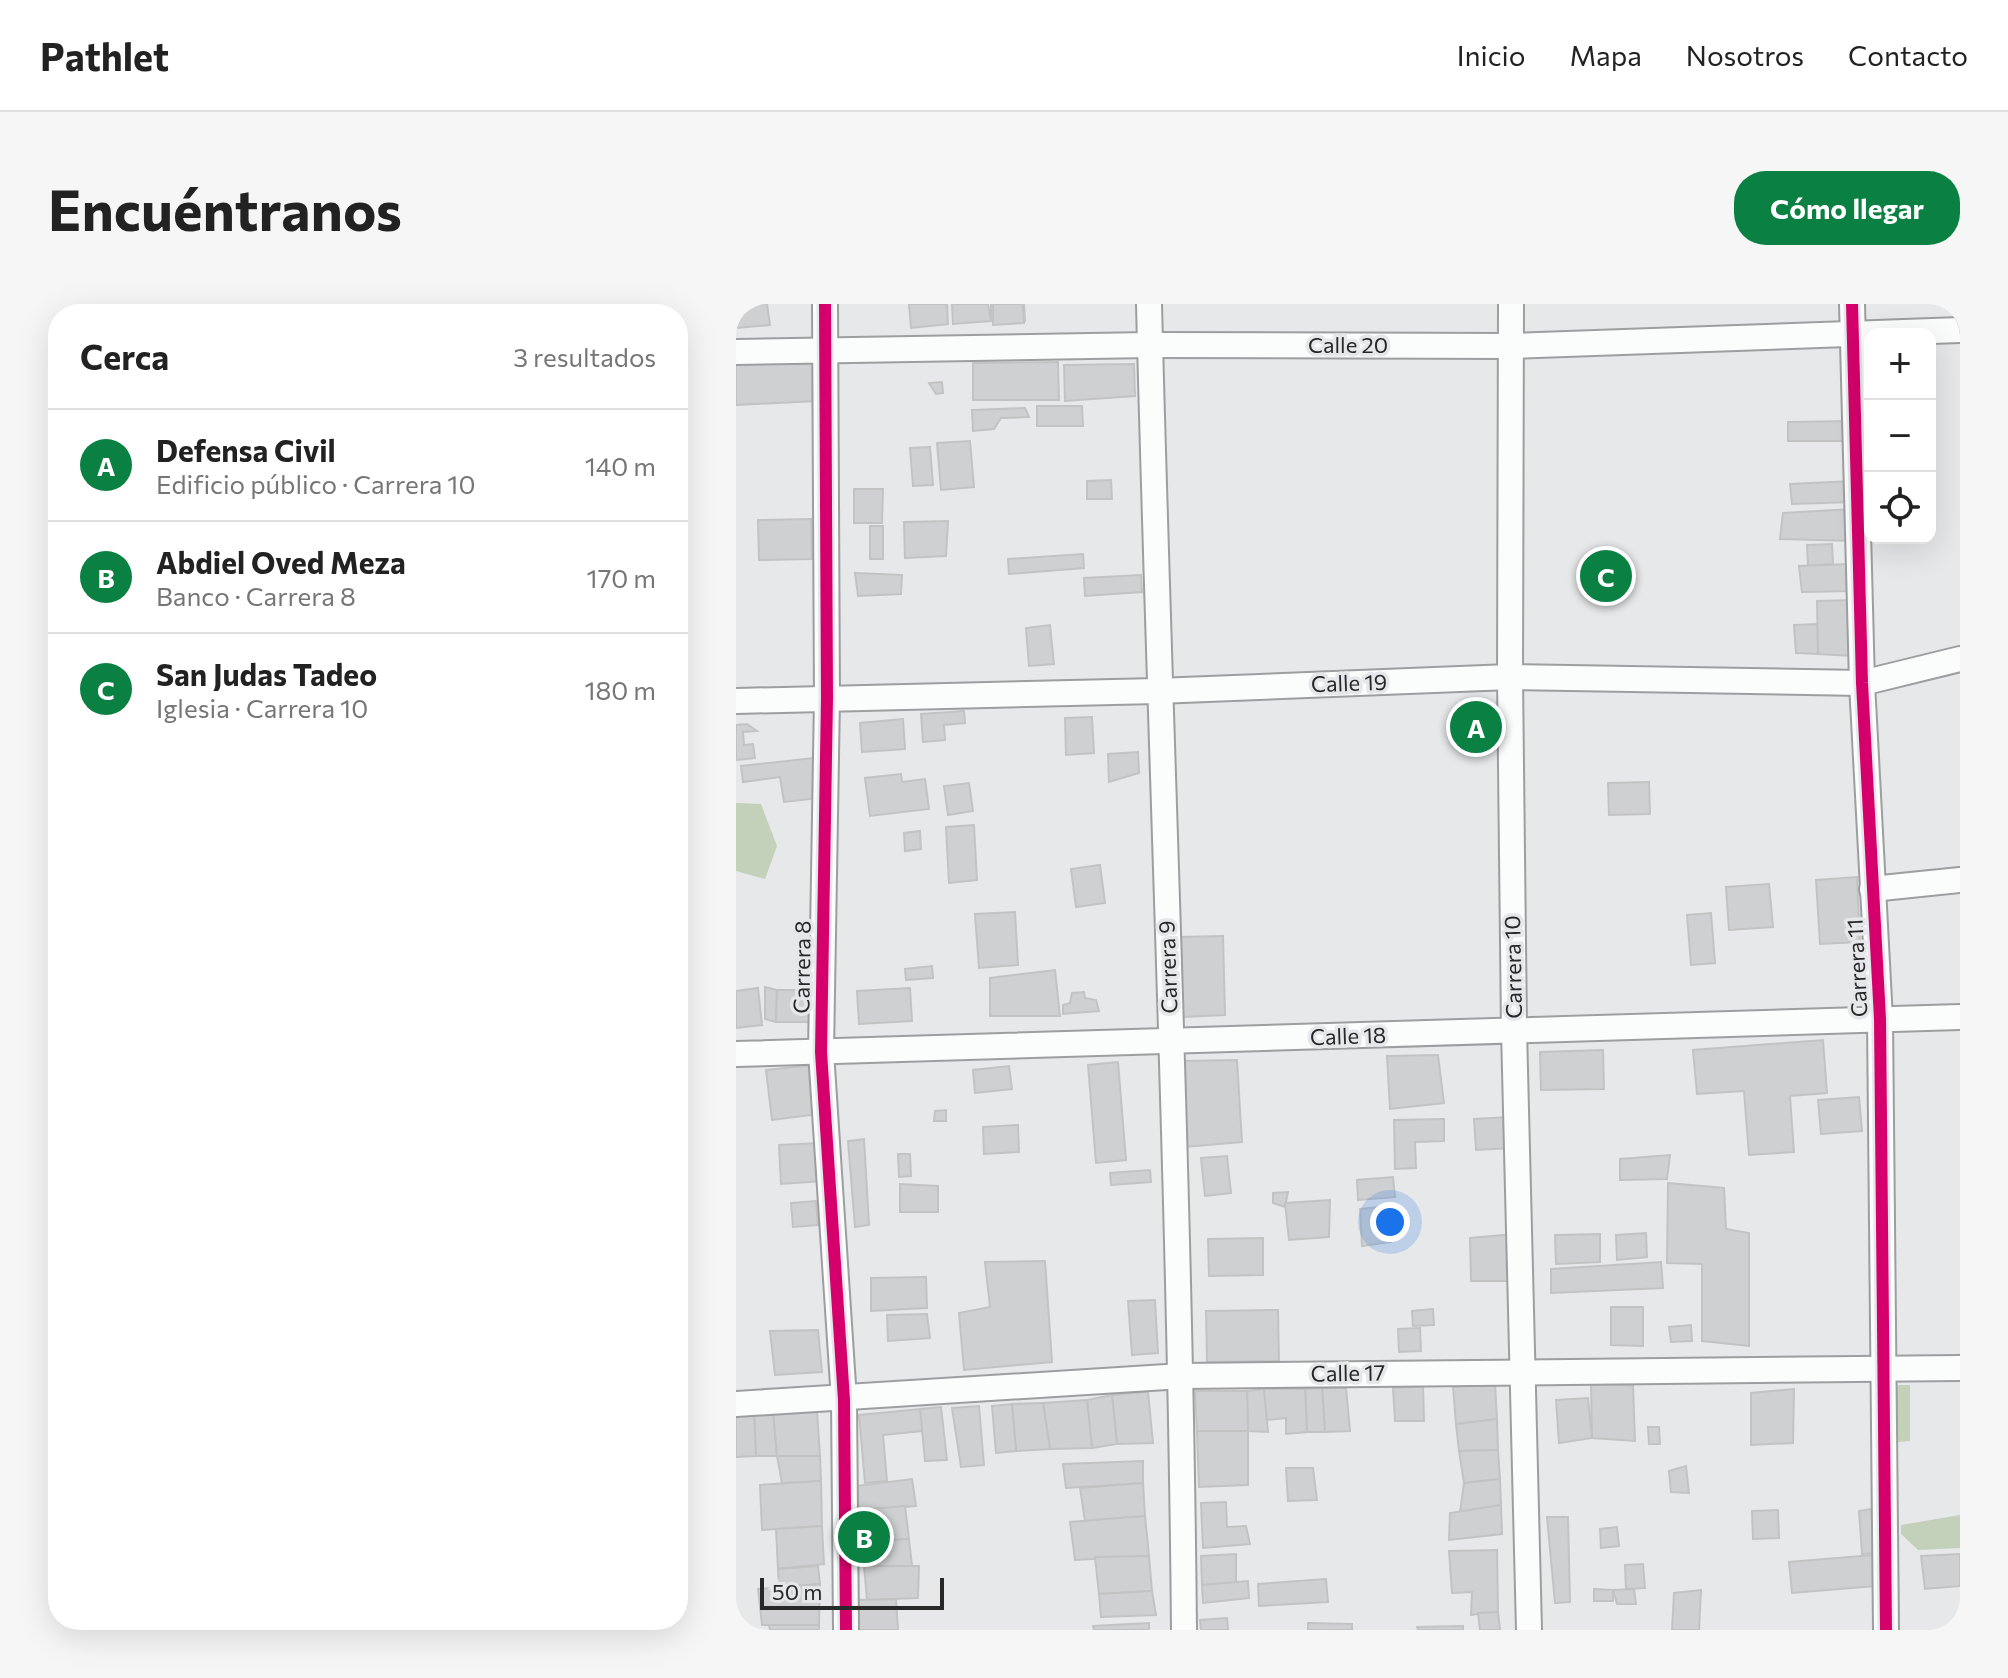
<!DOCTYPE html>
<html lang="es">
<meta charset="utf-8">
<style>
body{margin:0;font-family:Commissioner,sans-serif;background:#f6f6f6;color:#222}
.controls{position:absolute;right:24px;top:24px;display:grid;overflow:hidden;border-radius:16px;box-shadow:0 8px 32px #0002}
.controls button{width:72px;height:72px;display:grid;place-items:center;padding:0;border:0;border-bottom:2px solid #e0e0e0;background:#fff;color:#222;font:40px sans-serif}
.scale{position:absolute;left:24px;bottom:20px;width:184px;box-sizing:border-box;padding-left:8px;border:4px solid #282829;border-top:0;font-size:22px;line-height:28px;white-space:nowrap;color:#282829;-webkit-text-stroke:6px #e6e7ea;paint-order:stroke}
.you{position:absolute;left:654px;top:918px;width:28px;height:28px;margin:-20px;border:6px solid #fff;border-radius:50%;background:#1a73e8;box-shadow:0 0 0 12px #1a73e833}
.badge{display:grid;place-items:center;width:52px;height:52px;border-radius:50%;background:#0b8043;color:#fff;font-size:26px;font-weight:700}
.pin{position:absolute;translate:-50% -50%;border:4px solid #fff;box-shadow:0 2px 8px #0006}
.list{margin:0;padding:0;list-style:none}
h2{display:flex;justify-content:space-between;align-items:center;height:104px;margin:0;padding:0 32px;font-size:34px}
h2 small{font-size:26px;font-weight:400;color:#767676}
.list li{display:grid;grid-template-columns:52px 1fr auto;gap:24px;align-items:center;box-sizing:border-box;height:112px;padding:0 32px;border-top:2px solid #e0e0e0}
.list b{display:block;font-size:30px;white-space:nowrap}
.list p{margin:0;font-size:26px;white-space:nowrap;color:#767676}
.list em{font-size:26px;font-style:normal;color:#767676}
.icon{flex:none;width:44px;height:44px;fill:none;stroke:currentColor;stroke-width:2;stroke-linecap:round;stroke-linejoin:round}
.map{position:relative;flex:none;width:1224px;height:1326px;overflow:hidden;border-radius:32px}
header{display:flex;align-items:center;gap:48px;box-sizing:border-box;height:112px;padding:0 40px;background:#fff;border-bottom:2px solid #e0e0e0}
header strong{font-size:38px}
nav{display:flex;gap:44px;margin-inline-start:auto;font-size:28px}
.intro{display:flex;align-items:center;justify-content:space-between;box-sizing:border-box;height:192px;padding:0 48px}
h1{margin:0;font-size:56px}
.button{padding:20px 36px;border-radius:32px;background:#0b8043;color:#fff;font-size:28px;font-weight:700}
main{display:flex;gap:48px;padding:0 48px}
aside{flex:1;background:#fff;border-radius:32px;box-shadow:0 8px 32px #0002}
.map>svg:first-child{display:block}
</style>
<header>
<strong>Pathlet</strong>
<nav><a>Inicio</a><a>Mapa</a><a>Nosotros</a><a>Contacto</a></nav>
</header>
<div class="intro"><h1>Encuéntranos</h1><a class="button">Cómo llegar</a></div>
<main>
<aside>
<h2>Cerca<small>3 resultados</small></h2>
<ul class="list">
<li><span class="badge">A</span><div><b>Defensa Civil</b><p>Edificio público · Carrera 10</p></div><em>140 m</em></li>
<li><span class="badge">B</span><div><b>Abdiel Oved Meza</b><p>Banco · Carrera 8</p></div><em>170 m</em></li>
<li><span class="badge">C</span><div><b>San Judas Tadeo</b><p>Iglesia · Carrera 10</p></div><em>180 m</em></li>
</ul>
</aside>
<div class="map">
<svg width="1224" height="1326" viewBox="0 0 1224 1326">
<rect width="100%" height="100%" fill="#e7e8e9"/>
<g fill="#c3d1bb">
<polygon points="0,499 25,500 41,542 29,575 0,567"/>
<polygon points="1160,1081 1174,1081 1174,1137 1161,1138"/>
<polygon points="1224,1211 1224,1244 1182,1246 1165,1230 1165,1221"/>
</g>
<g fill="#cfd0d1" stroke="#c3c3c4" stroke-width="2">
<polygon points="0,0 31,0 34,21 0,24"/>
<polygon points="173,0 211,0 212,20 175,24"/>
<polygon points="216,0 252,0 255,17 217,20"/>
<polygon points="255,0 288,0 289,17 255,17"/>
<polygon points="257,0 287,0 288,19 257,21"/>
<polygon points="77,55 81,97 0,101 0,59"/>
<polygon points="322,58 323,96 237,96 237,59"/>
<polygon points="398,60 399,92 329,97 328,61"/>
<polygon points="206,78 207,89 200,90 193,79"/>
<polygon points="301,102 346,102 347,122 301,122"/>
<polygon points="289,104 293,113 265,114 258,125 237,127 236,106"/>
<polygon points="1114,117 1114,137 1052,137 1052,118"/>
<polygon points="234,137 238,183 205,186 201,139"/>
<polygon points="194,143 197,181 177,182 174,144"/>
<polygon points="375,176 376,195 351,195 351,177"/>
<polygon points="1116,177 1116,198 1056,200 1054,180"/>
<polygon points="118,185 147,185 146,219 118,219"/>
<polygon points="1116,205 1118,237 1044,235 1047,209"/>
<polygon points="75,215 76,255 23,256 22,216"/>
<polygon points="212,217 210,252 169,254 168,218"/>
<rect x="134" y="222" width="13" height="33"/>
<polygon points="1096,240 1097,260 1072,262 1071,241"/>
<polygon points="347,250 348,264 273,270 272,255"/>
<polygon points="1112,260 1115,287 1066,288 1063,262"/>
<polygon points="119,269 166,271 165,290 122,292"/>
<polygon points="405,271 406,288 349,292 348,274"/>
<polygon points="1119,296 1116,352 1082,350 1081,297"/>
<polygon points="1081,320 1082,350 1060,349 1058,321"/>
<polygon points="314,321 318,360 293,362 290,324"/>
<polygon points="228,407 229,419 208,421 209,436 187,438 185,410"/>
<polygon points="356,413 358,449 330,451 329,414"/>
<polygon points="167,415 169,445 126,448 124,419"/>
<polygon points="11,420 21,427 7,428 8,441 17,440 19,454 0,456 0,421"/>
<polygon points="402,448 403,469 373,478 372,450"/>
<polygon points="77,454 82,494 48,498 44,473 7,478 5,462"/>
<polygon points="165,470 166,478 189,475 193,505 134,512 129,474"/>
<polygon points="913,478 914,510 873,511 872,479"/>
<polygon points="233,479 237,507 212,511 208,482"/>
<polygon points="238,521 241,576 213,579 210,523"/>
<polygon points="184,527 185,545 169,547 168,529"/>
<polygon points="364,561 369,599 340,603 335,565"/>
<polygon points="1121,573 1124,638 1084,640 1080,576"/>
<polygon points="1033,580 1037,623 993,626 990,583"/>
<polygon points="279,608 282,661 243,664 239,610"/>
<polygon points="975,609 979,659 955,661 951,611"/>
<polygon points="487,632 489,711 447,713 443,633"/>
<polygon points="196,662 197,674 170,676 169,665"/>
<polygon points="319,666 324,712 254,712 254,674"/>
<polygon points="29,683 41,686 40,718 29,715"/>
<polygon points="22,684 26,721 0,724 0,687"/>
<polygon points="174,684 176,717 123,720 121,687"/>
<polygon points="41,686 78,686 78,718 40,718"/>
<polygon points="348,688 349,694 360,696 363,707 327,710 327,701 334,699 336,689"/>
<polygon points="1087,736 1091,789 1054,792 1058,848 1013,851 1008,787 961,790 957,746"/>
<polygon points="867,746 868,785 805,786 804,748"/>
<polygon points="702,751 708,799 654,805 651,752"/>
<polygon points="501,756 506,838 448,843 448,757"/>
<polygon points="382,758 390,856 360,859 352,761"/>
<polygon points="79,761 84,810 36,816 30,766"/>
<polygon points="273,762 276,785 239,789 237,766"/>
<polygon points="1123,793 1126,827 1085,830 1082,796"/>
<polygon points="210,806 210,817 198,817 199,807"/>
<polygon points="773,813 775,844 740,846 738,815"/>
<polygon points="708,815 708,837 679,838 680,864 659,865 658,816"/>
<polygon points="282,821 283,848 248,850 247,823"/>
<polygon points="128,835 133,921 119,923 112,837"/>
<polygon points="83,839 86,877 45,880 43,841"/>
<polygon points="162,850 174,850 175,872 163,873"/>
<polygon points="934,851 931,875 884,876 884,855"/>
<polygon points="491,852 495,889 469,892 465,854"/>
<polygon points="414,866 415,878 375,881 374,869"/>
<polygon points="657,873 659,893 622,896 621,876"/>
<polygon points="932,879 988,884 990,925 1013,929 1013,1042 966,1037 966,960 931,959"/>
<polygon points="164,880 202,882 202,908 164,908"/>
<polygon points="552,888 549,903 537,899 537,889"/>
<polygon points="594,896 593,933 553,936 549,899"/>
<polygon points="80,897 82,921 57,923 55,899"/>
<polygon points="654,902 655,938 626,942 624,905"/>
<polygon points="910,929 911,953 881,956 880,931"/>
<polygon points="778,930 779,977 735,977 734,934"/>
<polygon points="864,930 864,958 820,960 819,931"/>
<polygon points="527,934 527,971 473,972 472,935"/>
<polygon points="309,957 316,1058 228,1066 223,1009 254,1003 249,958"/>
<polygon points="925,958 927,984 815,989 815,965"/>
<polygon points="190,973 191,1004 135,1007 135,974"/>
<polygon points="419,996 422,1049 396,1051 392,997"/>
<polygon points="875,1003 907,1003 907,1042 875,1041"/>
<polygon points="697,1005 698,1021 677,1022 676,1007"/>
<polygon points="542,1006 543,1057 471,1058 470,1007"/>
<polygon points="191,1010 194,1034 152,1037 151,1011"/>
<polygon points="955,1021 956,1037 935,1038 933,1023"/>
<polygon points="684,1024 685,1047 663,1048 662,1025"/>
<polygon points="82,1026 86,1068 39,1071 34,1027"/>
<polygon points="855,1078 897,1082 899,1137 856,1134"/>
<polygon points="759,1079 761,1115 720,1120 717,1083"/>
<polygon points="687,1082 688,1117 659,1117 657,1084"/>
<polygon points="586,1084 610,1084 614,1127 589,1128"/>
<polygon points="586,1084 589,1128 571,1128 569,1085"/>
<polygon points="528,1085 532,1128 512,1127 511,1087"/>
<polygon points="528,1085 569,1085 571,1128 550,1130 550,1114 531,1116"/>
<polygon points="1058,1085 1057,1139 1015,1141 1015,1089"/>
<polygon points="459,1087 511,1087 512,1127 461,1127"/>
<polygon points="412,1088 417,1139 381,1140 376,1091"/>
<polygon points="376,1091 381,1140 356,1144 351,1096"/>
<polygon points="852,1094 856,1134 823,1139 820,1096"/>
<polygon points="351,1096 356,1144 314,1145 307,1099"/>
<polygon points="307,1099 314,1145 280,1147 276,1100"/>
<polygon points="276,1100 280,1147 260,1149 256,1102"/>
<polygon points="243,1102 248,1161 225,1163 216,1104"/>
<polygon points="205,1103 211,1156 189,1157 184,1105"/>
<polygon points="184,1105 186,1127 147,1131 151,1177 129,1179 123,1111"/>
<polygon points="37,1106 41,1152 20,1152 18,1107"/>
<polygon points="37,1106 81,1107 84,1152 41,1152"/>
<polygon points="18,1107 20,1152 0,1153 0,1108"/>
<polygon points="761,1115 762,1146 723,1147 720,1120"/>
<polygon points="912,1123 923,1123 924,1140 913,1140"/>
<polygon points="461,1127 512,1127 512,1181 463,1183"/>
<polygon points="762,1146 764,1175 728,1179 723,1147"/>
<polygon points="41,1152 84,1152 85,1177 46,1179"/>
<polygon points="407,1157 407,1179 330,1184 327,1160"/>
<polygon points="950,1162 953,1189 935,1188 933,1167"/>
<polygon points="550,1164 577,1164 581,1196 552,1197"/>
<polygon points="176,1175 180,1202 123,1206 120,1182"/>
<polygon points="764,1175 765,1201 724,1208 728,1179"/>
<polygon points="85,1177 86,1222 26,1226 24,1181"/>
<polygon points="407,1179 409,1212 349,1217 344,1184"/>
<polygon points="490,1198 491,1223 510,1222 514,1240 467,1244 465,1199"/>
<polygon points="765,1201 766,1230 713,1236 714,1209"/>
<polygon points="169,1202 173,1235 126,1238 123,1206"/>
<polygon points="1135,1205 1139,1249 1126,1250 1123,1207"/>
<polygon points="1042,1206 1043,1234 1017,1235 1016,1207"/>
<polygon points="409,1212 413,1252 339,1256 334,1218"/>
<polygon points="811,1213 832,1213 834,1298 819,1299"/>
<polygon points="86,1222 88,1260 42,1265 40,1225"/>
<polygon points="881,1223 883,1242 865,1244 864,1225"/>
<polygon points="173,1235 176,1262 128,1262 127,1238"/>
<polygon points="761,1246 762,1308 735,1311 736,1288 716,1289 713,1247"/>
<polygon points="500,1250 500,1279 466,1281 465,1252"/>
<polygon points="1224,1250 1224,1282 1189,1285 1185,1252"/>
<polygon points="1137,1251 1139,1282 1056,1289 1053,1258"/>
<polygon points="413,1252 416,1287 363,1290 359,1253"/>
<polygon points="907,1260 909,1284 890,1285 889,1261"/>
<polygon points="82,1262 84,1280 43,1283 42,1265"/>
<polygon points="128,1262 183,1262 182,1294 131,1296"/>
<polygon points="590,1275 592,1298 523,1302 522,1280"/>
<polygon points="512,1277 513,1294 467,1299 466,1281"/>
<polygon points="84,1280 83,1321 26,1321 22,1285"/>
<polygon points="858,1285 877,1286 877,1297 858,1297"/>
<polygon points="898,1285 900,1300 881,1300 877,1286"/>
<polygon points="965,1286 963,1326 936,1326 938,1289"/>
<polygon points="416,1287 420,1311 365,1313 363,1290"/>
<polygon points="160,1295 162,1326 122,1326 120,1296"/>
<polygon points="762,1308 764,1326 744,1326 742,1309"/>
<polygon points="491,1314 492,1326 465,1326 464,1316"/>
<polygon points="413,1319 413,1326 358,1326 357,1322"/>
<polygon points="572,1319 616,1320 616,1326 572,1326"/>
<polygon points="33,1321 83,1321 83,1326 34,1326"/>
<polygon points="727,1322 727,1326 682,1326 681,1323"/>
</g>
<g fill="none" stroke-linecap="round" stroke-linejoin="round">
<g stroke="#9d9e9f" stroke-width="28">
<g id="minor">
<polyline points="89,0 91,394 85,748 108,1096 110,1326"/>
<path d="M 413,0 C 424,442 444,884 448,1326"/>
<polyline points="775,0 774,373 778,726 793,1326"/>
<polyline points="1116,0 1126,379 1144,715 1150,1326"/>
<polyline points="0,48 414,41 774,42 1224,26"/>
<polyline points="0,397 421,387 774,373 1126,379 1224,355"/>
<polyline points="1136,585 1224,576"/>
<polyline points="0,750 1224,713"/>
<polyline points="0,1100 446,1072 1224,1064"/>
</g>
</g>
<use href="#minor" stroke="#fbfcfc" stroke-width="24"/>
<g stroke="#e6e7ea" stroke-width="17">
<g id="cycleway">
<polyline points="89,0 91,394 85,748 108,1096 110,1326"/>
<polyline points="1116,0 1126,379 1144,715 1150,1326"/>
</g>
</g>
<use href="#cycleway" stroke="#d6006c" stroke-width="12"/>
</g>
<g text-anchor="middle" stroke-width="7" stroke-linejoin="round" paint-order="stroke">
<g font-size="22" fill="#282829" stroke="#e6e7ea">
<text x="612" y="49">Calle 20</text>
<text transform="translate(613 379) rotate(-2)" y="8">Calle 19</text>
<text transform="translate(66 663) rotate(-89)" y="8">Carrera 8</text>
<text transform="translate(432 663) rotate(-92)" y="8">Carrera 9</text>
<text transform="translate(777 663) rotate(-91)" y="8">Carrera 10</text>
<text transform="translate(1121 664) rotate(-93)" y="8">Carrera 11</text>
<text transform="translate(612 732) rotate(-2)" y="8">Calle 18</text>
<text transform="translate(612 1069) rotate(-1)" y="8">Calle 17</text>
</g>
</g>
</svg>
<div class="controls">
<button>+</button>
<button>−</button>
<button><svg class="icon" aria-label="locate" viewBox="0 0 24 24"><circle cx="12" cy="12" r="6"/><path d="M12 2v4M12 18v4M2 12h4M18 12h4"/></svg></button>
</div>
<div class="scale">50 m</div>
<div class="you"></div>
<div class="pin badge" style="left:740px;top:423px">A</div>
<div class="pin badge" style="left:128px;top:1233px">B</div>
<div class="pin badge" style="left:870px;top:272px">C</div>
</div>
</main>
